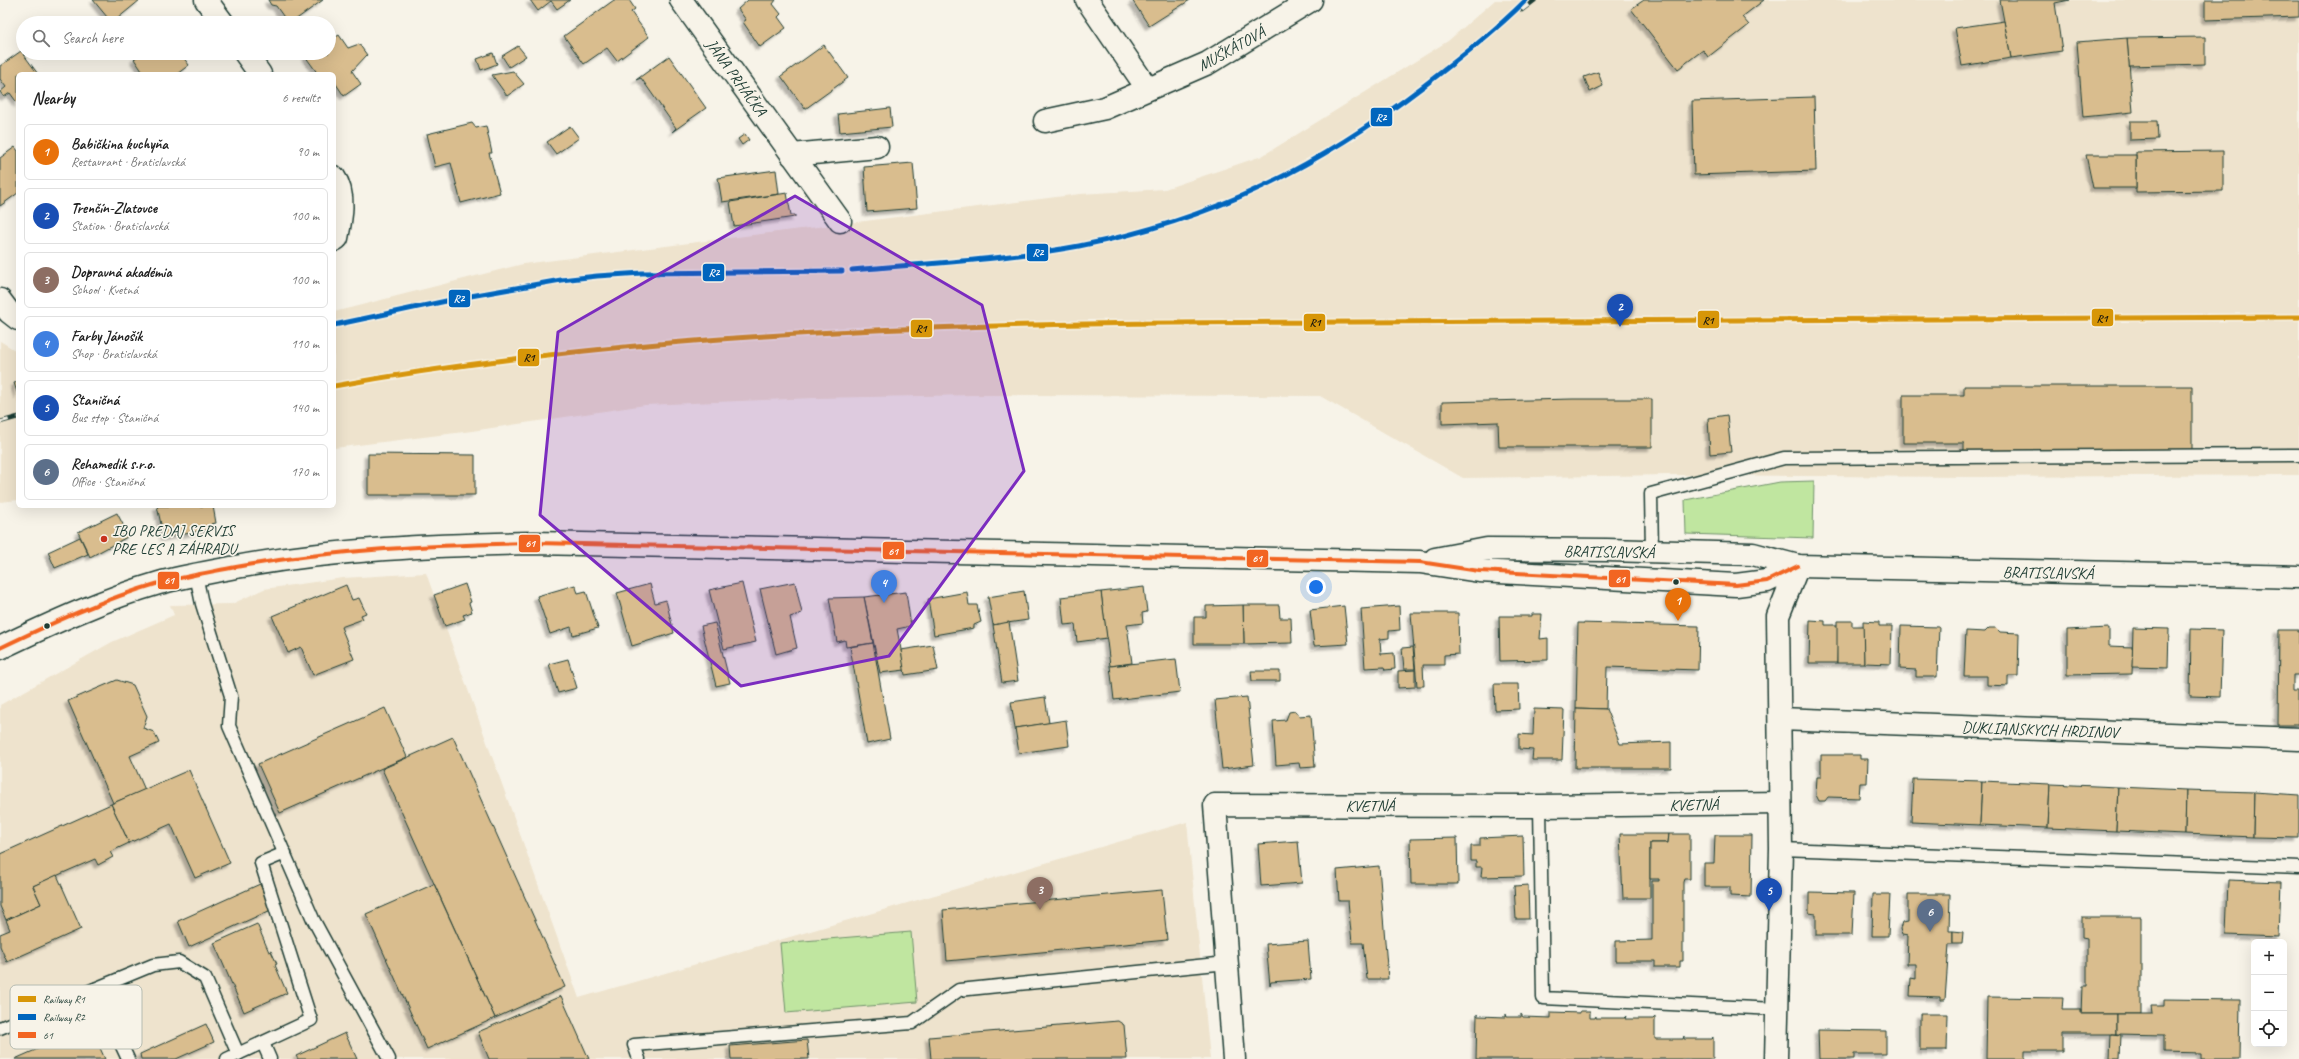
<!DOCTYPE html>
<meta charset="utf-8">
<style>
body{margin:0;font-family:Caveat,sans-serif;background:#f2f2f2;color:#222}
.controls{position:absolute;right:12px;bottom:12px;display:grid;overflow:hidden;border-radius:6px;box-shadow:0 4px 16px #0002}
.controls button{width:36px;height:36px;display:grid;place-items:center;padding:0;border:0;border-bottom:1px solid #e0e0e0;background:#fff;color:#222;font:20px sans-serif}
.you{position:absolute;left:1316px;top:587px;width:14px;height:14px;margin:-10px;border:3px solid #fff;border-radius:50%;background:#1a73e8;box-shadow:0 0 0 6px #1a73e833}
.badge{display:grid;place-items:center;width:26px;height:26px;border-radius:50%;background:#2563eb;color:#fff;font-size:13px;font-weight:700}
.pin{position:absolute;translate:-50% -33px;filter:drop-shadow(0 1px 2px #0008)}
.pin::after{content:'';position:absolute;top:21px;width:14px;height:12px;background:inherit;clip-path:polygon(0 0,100% 0,50% 100%)}
.list{margin:0;padding:0;list-style:none}
h2{display:flex;justify-content:space-between;align-items:center;height:52px;margin:0;padding:0 16px;font-size:17px}
h2 small{font-size:13px;font-weight:400;color:#767676}
.list li{display:grid;grid-template-columns:26px 1fr auto;gap:12px;align-items:center;box-sizing:border-box;height:56px;margin:0 8px 8px;padding:0 8px;border:1px solid #e0e0e0;border-radius:6px}
.list b{display:block;font-size:15px;white-space:nowrap}
.list p{margin:0;font-size:13px;white-space:nowrap;color:#767676}
.list em{font-size:13px;font-style:normal;color:#767676}
.icon{flex:none;width:22px;height:22px;fill:none;stroke:currentColor;stroke-width:2;stroke-linecap:round;stroke-linejoin:round}
.map{position:relative;flex:none;width:2299px;height:1059px;overflow:hidden}
.search{position:absolute;background:#fff;box-shadow:0 4px 16px #0002;left:16px;top:16px;width:320px;height:44px;display:flex;align-items:center;gap:10px;box-sizing:border-box;padding:0 14px;border-radius:22px;color:#767676;font-size:15px}
.panel{position:absolute;background:#fff;box-shadow:0 4px 16px #0002;left:16px;top:72px;width:320px;height:436px;border-radius:6px}
.map>svg:first-child{display:block}
</style>
<div class="map">
<svg width="2299" height="1059" viewBox="0 0 2299 1059">
<defs>
<filter id="shadow"><feDropShadow dx="-3.5" dy="3.5" stdDeviation="1" flood-color="#0004"/></filter>
</defs>
<rect width="100%" height="100%" fill="#f7f3e8"/>
<filter id="ink" filterUnits="userSpaceOnUse"><feTurbulence type="fractalNoise" baseFrequency=".025" numOctaves="2"/><feDisplacementMap in="SourceGraphic" scale="8" xChannelSelector="R" yChannelSelector="G"/><feConvolveMatrix kernelMatrix="1 2 1 2 8 2 1 2 1" color-interpolation-filters="sRGB"/></filter>
<g filter="url(#ink)">
<g fill="#eee3cd">
<polygon points="1495,0 2299,0 2299,475 1976,477 1671,475 1463,478 1320,396 975,395 814,398 645,405 472,431 334,448 334,312 523,264 1080,194 1165,189 1262,156 1448,41"/>
<polygon points="0,341 18,352 18,500 0,502"/>
<polygon points="426,573 579,998 1187,822 1210,1059 0,1059 0,705 112,642 174,615 170,605 232,604 264,589 343,578"/>
</g>
<g fill="#c0e6a0" stroke="#70926a">
<polygon points="1814,481 1813,538 1686,534 1685,500 1780,482"/>
<polygon points="911,932 917,1002 786,1013 780,943"/>
</g>
<g fill="#d9bd8e" stroke="#1f3d34" filter="url(#shadow)">
<polygon points="93,0 140,0 112,23"/>
<polygon points="268,0 323,0 291,23 288,23 276,6 271,5"/>
<polygon points="530,0 570,0 557,9 551,1 538,11"/>
<polygon points="614,0 629,0 635,9 631,12 649,37 617,61 607,48 584,64 564,36"/>
<polygon points="748,0 776,0 773,4 781,14 778,17 786,28 760,47 743,22 746,20 738,9"/>
<polygon points="1132,0 1190,0 1149,26"/>
<polygon points="1644,0 1764,0 1742,17 1749,25 1708,57 1703,50 1678,69 1631,9"/>
<polygon points="2000,0 2070,0 2055,3 2062,51 2011,58"/>
<polygon points="2205,0 2299,0 2299,17 2205,20"/>
<polygon points="2004,21 2011,58 1962,66 1955,28"/>
<polygon points="339,35 348,48 359,44 367,55 352,71 361,84 344,96 334,81 334,74 318,74 305,56 310,53 329,53 329,41"/>
<polygon points="2205,37 2205,64 2129,66 2127,38"/>
<polygon points="2127,38 2133,112 2083,117 2077,42"/>
<polygon points="824,45 848,78 805,109 781,76"/>
<polygon points="518,46 526,56 509,67 502,56"/>
<polygon points="21,51 38,74 18,74 18,104 10,93 4,97 0,92 6,87 0,79 0,66"/>
<polygon points="142,53 180,53 189,65 177,74 144,74 134,59"/>
<polygon points="493,53 497,64 481,70 477,59"/>
<polygon points="669,56 706,108 672,132 676,128 641,78 636,80"/>
<polygon points="513,71 524,84 507,96 492,75"/>
<polygon points="1598,72 1603,86 1590,92 1584,77"/>
<polygon points="1814,97 1816,171 1694,175 1692,101"/>
<polygon points="890,108 892,127 840,132 838,114"/>
<polygon points="2130,121 2157,121 2158,139 2130,140"/>
<polygon points="472,123 476,128 486,126 492,153 489,153 500,193 461,203 451,163 435,167 427,134"/>
<polygon points="570,126 579,138 556,154 547,142"/>
<polygon points="745,134 749,140 742,145 738,139"/>
<polygon points="15,147 18,151 18,193 0,206 0,158"/>
<polygon points="2223,151 2223,191 2136,192 2136,152"/>
<polygon points="2086,155 2136,155 2136,188 2093,188"/>
<polygon points="913,163 917,208 867,212 864,167"/>
<polygon points="776,170 779,194 722,202 718,178"/>
<polygon points="787,193 791,215 795,215 795,217 734,226 730,202"/>
<polygon points="18,382 18,395 14,383"/>
<polygon points="1964,386 2192,386 2192,452 1964,452 1964,443 1903,443 1903,395 1964,395"/>
<polygon points="1573,399 1652,399 1652,447 1499,447 1498,422 1442,424 1442,402"/>
<polygon points="1727,415 1731,452 1710,454 1708,418"/>
<polygon points="368,454 475,455 475,495 368,495"/>
<polygon points="157,506 213,506 216,523 211,524 211,529 164,538"/>
<polygon points="117,513 129,536 90,557 78,532"/>
<polygon points="80,537 88,554 55,568 48,552"/>
<polygon points="795,582 802,613 790,617 797,648 776,654 760,589"/>
<polygon points="742,583 756,642 724,649 709,590"/>
<polygon points="465,584 471,602 469,603 472,612 463,615 465,619 445,626 434,595"/>
<polygon points="650,584 655,603 666,600 674,633 632,646 617,593"/>
<polygon points="346,585 352,600 359,598 366,613 361,615 363,619 341,627 354,659 313,675 301,647 288,653 272,616"/>
<polygon points="575,585 578,593 586,591 598,628 573,635 571,627 550,634 537,596"/>
<polygon points="1144,587 1147,612 1142,613 1143,623 1127,625 1132,663 1110,666 1101,592"/>
<polygon points="1024,591 1028,620 993,625 988,597"/>
<polygon points="906,592 911,626 897,629 905,670 880,673 864,597"/>
<polygon points="967,592 969,605 977,605 981,622 974,625 974,628 934,635 928,599"/>
<polygon points="1101,592 1107,638 1077,642 1075,624 1064,625 1061,597"/>
<polygon points="864,597 873,643 846,647 845,640 837,642 829,598"/>
<polygon points="1243,605 1279,605 1280,618 1291,618 1292,643 1244,644"/>
<polygon points="1243,605 1244,644 1194,644 1194,617 1206,617 1206,606"/>
<polygon points="1344,606 1348,644 1314,646 1310,610"/>
<polygon points="1399,606 1400,630 1389,631 1389,638 1380,639 1381,654 1394,653 1395,669 1385,670 1384,667 1365,668 1361,609"/>
<polygon points="1411,613 1458,613 1459,654 1444,655 1444,665 1423,665 1424,686 1417,686"/>
<polygon points="1532,614 1542,614 1540,639 1548,638 1548,660 1500,661 1499,616 1532,616"/>
<polygon points="1810,620 1825,621 1825,625 1838,625 1837,663 1809,663"/>
<polygon points="1837,621 1852,621 1852,626 1864,626 1864,663 1837,663"/>
<polygon points="1863,621 1879,622 1879,626 1892,626 1891,664 1864,663"/>
<polygon points="1009,622 1018,681 1002,683 993,625"/>
<polygon points="715,623 730,683 716,686 701,626"/>
<polygon points="1578,623 1699,626 1698,670 1607,667 1606,709 1576,708"/>
<polygon points="1901,626 1939,627 1937,677 1916,677 1916,670 1900,669"/>
<polygon points="1989,628 1996,628 2000,632 2019,633 2018,676 2008,676 2008,686 1987,685 1987,676 1964,676 1966,631 1985,632"/>
<polygon points="2109,628 2109,646 2133,647 2132,674 2067,675 2067,630"/>
<polygon points="2133,628 2169,629 2168,668 2132,667"/>
<polygon points="2191,629 2222,630 2220,697 2190,696"/>
<polygon points="2279,630 2299,630 2299,675 2293,675 2293,691 2298,691 2298,725 2278,725"/>
<polygon points="873,643 890,739 867,744 850,647"/>
<polygon points="933,645 938,670 905,675 901,650"/>
<polygon points="1413,647 1415,669 1404,669 1402,648"/>
<polygon points="568,659 577,688 558,693 549,664"/>
<polygon points="1176,659 1180,692 1114,700 1110,666"/>
<polygon points="1415,670 1415,687 1398,688 1398,671"/>
<polygon points="1251,671 1280,671 1280,681 1252,681"/>
<polygon points="117,680 133,685 147,716 143,728 154,732 159,743 130,756 145,790 113,803 68,701"/>
<polygon points="1494,684 1518,684 1519,709 1495,710"/>
<polygon points="1045,697 1049,723 1015,728 1011,702"/>
<polygon points="1247,697 1254,765 1222,769 1215,700"/>
<polygon points="385,708 407,757 280,813 258,764"/>
<polygon points="1576,708 1606,709 1620,744 1671,742 1671,768 1575,768"/>
<polygon points="1534,709 1564,710 1562,760 1532,760 1533,750 1519,749 1519,734 1533,735"/>
<polygon points="1295,711 1299,716 1311,715 1315,767 1300,768 1299,763 1276,765 1273,721 1286,720 1289,712"/>
<polygon points="1066,720 1069,746 1019,753 1015,728"/>
<polygon points="453,737 565,987 495,1018 382,769"/>
<polygon points="1821,755 1860,755 1860,759 1868,759 1867,783 1860,783 1859,798 1828,797 1825,801 1819,801 1816,795 1817,777 1821,777"/>
<polygon points="189,770 230,863 195,878 171,824 129,843 111,804"/>
<polygon points="1913,779 1982,781 1980,825 1911,822"/>
<polygon points="1982,781 2050,784 2048,828 1980,825"/>
<polygon points="2050,784 2118,787 2116,831 2048,828"/>
<polygon points="2118,787 2186,790 2185,834 2116,831"/>
<polygon points="2186,790 2254,792 2253,837 2185,834"/>
<polygon points="2254,792 2299,795 2299,838 2253,837"/>
<polygon points="111,804 129,843 110,852 113,857 98,865 95,859 33,886 41,904 6,920 0,906 0,854"/>
<polygon points="1620,834 1669,834 1668,843 1650,843 1650,898 1623,898"/>
<polygon points="1669,834 1690,834 1690,879 1684,879 1683,882 1683,961 1680,961 1680,967 1655,967 1655,961 1616,961 1616,941 1652,940 1652,881 1659,881 1659,879 1650,879 1650,843 1668,843"/>
<polygon points="1715,835 1752,835 1751,897 1730,896 1730,887 1704,887 1704,863 1714,863"/>
<polygon points="1523,836 1524,876 1481,877 1482,867 1476,867 1476,861 1471,861 1471,846 1480,846 1480,838"/>
<polygon points="1457,838 1458,884 1411,884 1410,839"/>
<polygon points="1298,841 1302,883 1261,886 1258,844"/>
<polygon points="1379,866 1388,979 1367,979 1363,943 1352,943 1348,901 1339,901 1337,870"/>
<polygon points="57,875 81,929 7,962 0,946 0,934 10,930 6,920 41,904 33,886"/>
<polygon points="2228,880 2281,882 2279,937 2226,935"/>
<polygon points="260,884 271,910 189,947 178,921"/>
<polygon points="434,884 495,1018 427,1049 366,914"/>
<polygon points="1528,885 1529,919 1516,919 1514,886"/>
<polygon points="1162,890 1167,940 947,961 943,910"/>
<polygon points="1809,892 1854,893 1852,935 1816,935 1816,914 1809,913"/>
<polygon points="1873,894 1890,894 1888,936 1872,936"/>
<polygon points="1908,894 1950,894 1949,931 1953,931 1953,944 1949,944 1945,1000 1940,1000 1940,997 1910,996 1911,978 1916,979 1916,964 1907,964 1908,936 1902,935 1900,929 1902,923 1908,922"/>
<polygon points="2082,917 2141,917 2141,1014 2081,1014 2082,986 2087,986 2087,938 2082,937"/>
<polygon points="257,924 269,952 271,951 277,964 275,965 287,993 244,1012 214,943"/>
<polygon points="1953,931 1963,932 1962,944 1953,944"/>
<polygon points="1308,941 1311,979 1271,982 1270,985 1266,944"/>
<polygon points="561,996 589,1059 489,1059 478,1032"/>
<polygon points="1987,997 2063,998 2062,1009 2081,1009 2081,1014 2116,1014 2116,1034 2062,1034 2062,1051 2025,1051 2025,1059 1986,1059"/>
<polygon points="2164,999 2240,1000 2239,1059 2201,1059 2201,1053 2164,1052 2164,1035 2116,1034 2116,1014 2152,1014 2151,1006 2164,1006"/>
<polygon points="1580,1011 1590,1011 1590,1018 1595,1018 1596,1016 1596,1018 1624,1018 1626,1016 1625,1019 1653,1019 1655,1017 1655,1039 1683,1039 1684,1036 1684,1039 1711,1039 1713,1037 1713,1059 1476,1059 1477,1014 1478,1016 1506,1017 1506,1014 1507,1017 1521,1017 1521,1014 1523,1017 1551,1018 1551,1012 1580,1013"/>
<polygon points="1920,1014 1948,1014 1947,1050 1920,1050"/>
<polygon points="1118,1021 1124,1025 1127,1059 931,1059 929,1037"/>
<polygon points="206,1024 214,1042 176,1059 141,1059 140,1054"/>
<polygon points="90,1026 105,1059 15,1059"/>
<polygon points="1818,1030 1886,1031 1886,1054 1854,1054 1854,1059 1819,1059"/>
<polygon points="345,1033 357,1059 298,1059 296,1056"/>
<polygon points="2111,1034 2121,1035 2120,1059 2110,1059"/>
<polygon points="807,1040 809,1059 731,1059 730,1046"/>
</g>
<g fill="none" stroke-linecap="round" stroke-linejoin="round">
<g stroke="#1f3d34" stroke-width="15">
<g id="lane">
<polyline points="1652,552 1651,494 1784,458 2299,455"/>
<polyline points="196,575 202,604 231,696 229,726 313,919 389,1059"/>
<polyline points="1540,806 1543,998 1776,1009"/>
<polyline points="1781,849 2299,868"/>
<polyline points="95,989 128,1059"/>
<polyline points="0,1028 153,965 179,962 205,978 238,1054"/>
<polyline points="263,1043 270,1059"/>
<polyline points="227,1059 311,1020 261,863 285,853"/>
<polyline points="639,1059 634,1045 912,1023 959,990 1227,963"/>
</g>
</g>
<g stroke="#1f3d34" stroke-width="25">
<g id="street">
<polyline points="206,0 223,23"/>
<polyline points="681,0 840,221"/>
<polyline points="1087,0 1147,88"/>
<polyline points="245,53 260,74"/>
<polyline points="1045,121 1105,108 1208,63 1311,0"/>
<polyline points="792,155 877,147"/>
<path d="M 334,177 C 346,194 341,219 337,238 L 334,240"/>
<polyline points="0,300 9,312 18,319"/>
<polyline points="1780,719 2299,739"/>
<polyline points="1234,1059 1215,805 1540,806 1780,803"/>
<polyline points="1776,1059 1781,849 1778,616 1798,566"/>
</g>
</g>
<g stroke="#1f3d34" stroke-width="25">
<g id="primary">
<polyline points="1435,559 1487,549 1607,550 1753,554 1798,566 2299,577"/>
<path d="M 0,648 C 52,623 104,599 159,583 C 185,576 211,572 236,567 C 335,549 434,545 535,543 L 1420,562 L 1479,571 L 1736,585 L 1767,581 L 1798,566"/>
</g>
</g>
<use href="#lane" stroke="#f7f3e8" stroke-width="12"/>
<use href="#street" stroke="#f7f3e8" stroke-width="22"/>
<use href="#primary" stroke="#f7f3e8" stroke-width="22"/>
<g stroke="#1f3d34" stroke-width="4.5">
<g id="rail">
<polyline points="1522,10 1535,0"/>
<path d="M 852,270 C 927,263 1004,260 1079,246 C 1213,220 1318,167 1425,85 C 1460,58 1495,31 1526,0"/>
<polyline points="334,325 465,297 561,280 597,276 642,273 842,271"/>
<polyline points="0,422 18,417"/>
</g>
</g>
<use href="#rail" stroke="#f7f3e8" stroke-width="3" stroke-dasharray="9" stroke-linecap="butt"/>
<g stroke="#f7f3e8" stroke-width="7">
<path id="bus-1" d="M 0,648 C 52,623 104,599 159,583 C 185,576 211,572 236,567 C 335,549 434,545 535,543 L 1420,562 L 1479,571 L 1736,585 L 1767,581 L 1798,566"/>
</g>
<use href="#bus-1" stroke="#f26522" stroke-width="4"/>
<g stroke="#f7f3e8" stroke-width="8">
<path id="rail-1" d="M 334,386 C 672,325 1016,323 1359,322 C 1673,320 1986,318 2299,317"/>
</g>
<g stroke="#f7f3e8" stroke-width="8">
<g id="rail-2">
<path d="M 852,270 C 927,263 1004,260 1079,246 C 1213,220 1318,167 1425,85 C 1460,58 1495,31 1526,0"/>
<polyline points="334,325 465,297 561,280 597,276 642,273 842,271"/>
</g>
</g>
<use href="#rail-1" stroke="#d79608" stroke-width="5"/>
<use href="#rail-2" stroke="#0065bd" stroke-width="5"/>
</g>
</g>
<path fill="#7b2cbf" fill-opacity="0.2" stroke="#7b2cbf" stroke-width="3" stroke-linejoin="round" d="M 795,196 L 982,305 L 1024,471 L 889,656 L 741,686 L 540,515 L 558,332 Z"/>
<circle fill="#c8321e" stroke="#f7f3e8" stroke-width="1.5" cx="104" cy="539" r="4"/>
<g fill="#1f3d34" stroke="#f7f3e8" stroke-width="1.5">
<circle cx="1676" cy="582" r="3.5"/>
<circle cx="47" cy="626" r="3.5"/>
</g>
<g text-anchor="middle" stroke-width="3.5" stroke-linejoin="round" paint-order="stroke">
<g font-size="16" fill="#1f3d34" stroke="#f7f3e8">
<text transform="translate(1231 48) rotate(-29)" y="6">MUŠKÁTOVÁ</text>
<text transform="translate(737 77) rotate(54)" y="6">JÁNA PRHÁČKA</text>
<text transform="translate(1609 551) rotate(1)" y="6">BRATISLAVSKÁ</text>
<text transform="translate(2048 572) rotate(1)" y="6">BRATISLAVSKÁ</text>
<text transform="translate(2040 729) rotate(2)" y="6">DUKLIANSKYCH HRDINOV</text>
<text transform="translate(1694 804) rotate(-1)" y="6">KVETNÁ</text>
<text x="1370" y="811">KVETNÁ</text>
</g>
<g font-size="16" fill="#1f3d34" stroke="#f7f3e8" text-anchor="start">
<text x="112" y="536">IBO PREDAJ SERVIS<tspan x="112" dy="18">PRE LES A ZÁHRADU</tspan></text>
</g>
</g>
<rect x="10" y="985" width="132" height="64" rx="6" fill="#f7f3e8" stroke="#b6bcb2" stroke-width="1"/>
<rect x="18" y="996" width="18" height="6" fill="#d79608"/>
<rect x="18" y="1014" width="18" height="6" fill="#0065bd"/>
<rect x="18" y="1032" width="18" height="6" fill="#f26522"/>
<g font-size="11" fill="#1f3d34">
<text x="43" y="1003">Railway R1</text>
<text x="43" y="1021">Railway R2</text>
<text x="43" y="1039">61</text>
</g>
<g stroke="#f7f3e8" stroke-width="1.5">
<rect x="1370" y="107" width="23" height="20" rx="4" fill="#0065bd"/>
<rect x="1026" y="243" width="23" height="19" rx="4" fill="#0065bd"/>
<rect x="702" y="263" width="23" height="19" rx="4" fill="#0065bd"/>
<rect x="448" y="289" width="23" height="19" rx="4" fill="#0065bd"/>
<rect x="2091" y="308" width="23" height="19" rx="4" fill="#d79608"/>
<rect x="1697" y="310" width="23" height="19" rx="4" fill="#d79608"/>
<rect x="1303" y="313" width="23" height="19" rx="4" fill="#d79608"/>
<rect x="910" y="319" width="23" height="19" rx="4" fill="#d79608"/>
<rect x="517" y="348" width="23" height="19" rx="4" fill="#d79608"/>
<rect x="518" y="534" width="23" height="19" rx="4" fill="#f26522"/>
<rect x="882" y="541" width="23" height="19" rx="4" fill="#f26522"/>
<rect x="1246" y="549" width="23" height="19" rx="4" fill="#f26522"/>
<rect x="1608" y="569" width="23" height="19" rx="4" fill="#f26522"/>
<rect x="157" y="571" width="23" height="19" rx="4" fill="#f26522"/>
</g>
<g font-size="11" text-anchor="middle" font-weight="bold" fill="#fff">
<text x="1381" y="121">R2</text>
<text x="1038" y="256">R2</text>
<text x="714" y="276">R2</text>
<text x="459" y="302">R2</text>
<text x="530" y="547">61</text>
<text x="893" y="555">61</text>
<text x="1257" y="562">61</text>
<text x="1620" y="583">61</text>
<text x="169" y="584">61</text>
</g>
<g font-size="11" text-anchor="middle" font-weight="bold" fill="#111">
<text x="2102" y="322">R1</text>
<text x="1708" y="324">R1</text>
<text x="1315" y="326">R1</text>
<text x="921" y="332">R1</text>
<text x="529" y="361">R1</text>
</g>
</svg>
<div class="controls">
<button>+</button>
<button>−</button>
<button><svg class="icon" aria-label="locate" viewBox="0 0 24 24"><circle cx="12" cy="12" r="6"/><path d="M12 2v4M12 18v4M2 12h4M18 12h4"/></svg></button>
</div>
<div class="you"></div>
<div class="pin badge" style="left:1678px;top:621px;background:#e8710a">1</div>
<div class="pin badge" style="left:1620px;top:327px;background:#1a4fb4">2</div>
<div class="pin badge" style="left:1040px;top:910px;background:#8d6e63">3</div>
<div class="pin badge" style="left:884px;top:603px;background:#3f7fe0">4</div>
<div class="pin badge" style="left:1769px;top:911px;background:#1a4fb4">5</div>
<div class="pin badge" style="left:1930px;top:932px;background:#5c6f8a">6</div>
<div class="search"><svg class="icon" aria-label="search" viewBox="0 0 24 24"><circle cx="10" cy="10" r="6"/><path d="M15 15l6 6"/></svg>Search here</div>
<section class="panel">
<h2>Nearby<small>6 results</small></h2>
<ul class="list">
<li><span class="badge" style="background:#e8710a">1</span><div><b>Babičkina kuchyňa</b><p>Restaurant · Bratislavská</p></div><em>90 m</em></li>
<li><span class="badge" style="background:#1a4fb4">2</span><div><b>Trenčín-Zlatovce</b><p>Station · Bratislavská</p></div><em>100 m</em></li>
<li><span class="badge" style="background:#8d6e63">3</span><div><b>Dopravná akadémia</b><p>School · Kvetná</p></div><em>100 m</em></li>
<li><span class="badge" style="background:#3f7fe0">4</span><div><b>Farby Jánošík</b><p>Shop · Bratislavská</p></div><em>110 m</em></li>
<li><span class="badge" style="background:#1a4fb4">5</span><div><b>Staničná</b><p>Bus stop · Staničná</p></div><em>140 m</em></li>
<li><span class="badge" style="background:#5c6f8a">6</span><div><b>Rehamedik s.r.o.</b><p>Office · Staničná</p></div><em>170 m</em></li>
</ul>
</section>
</div>
